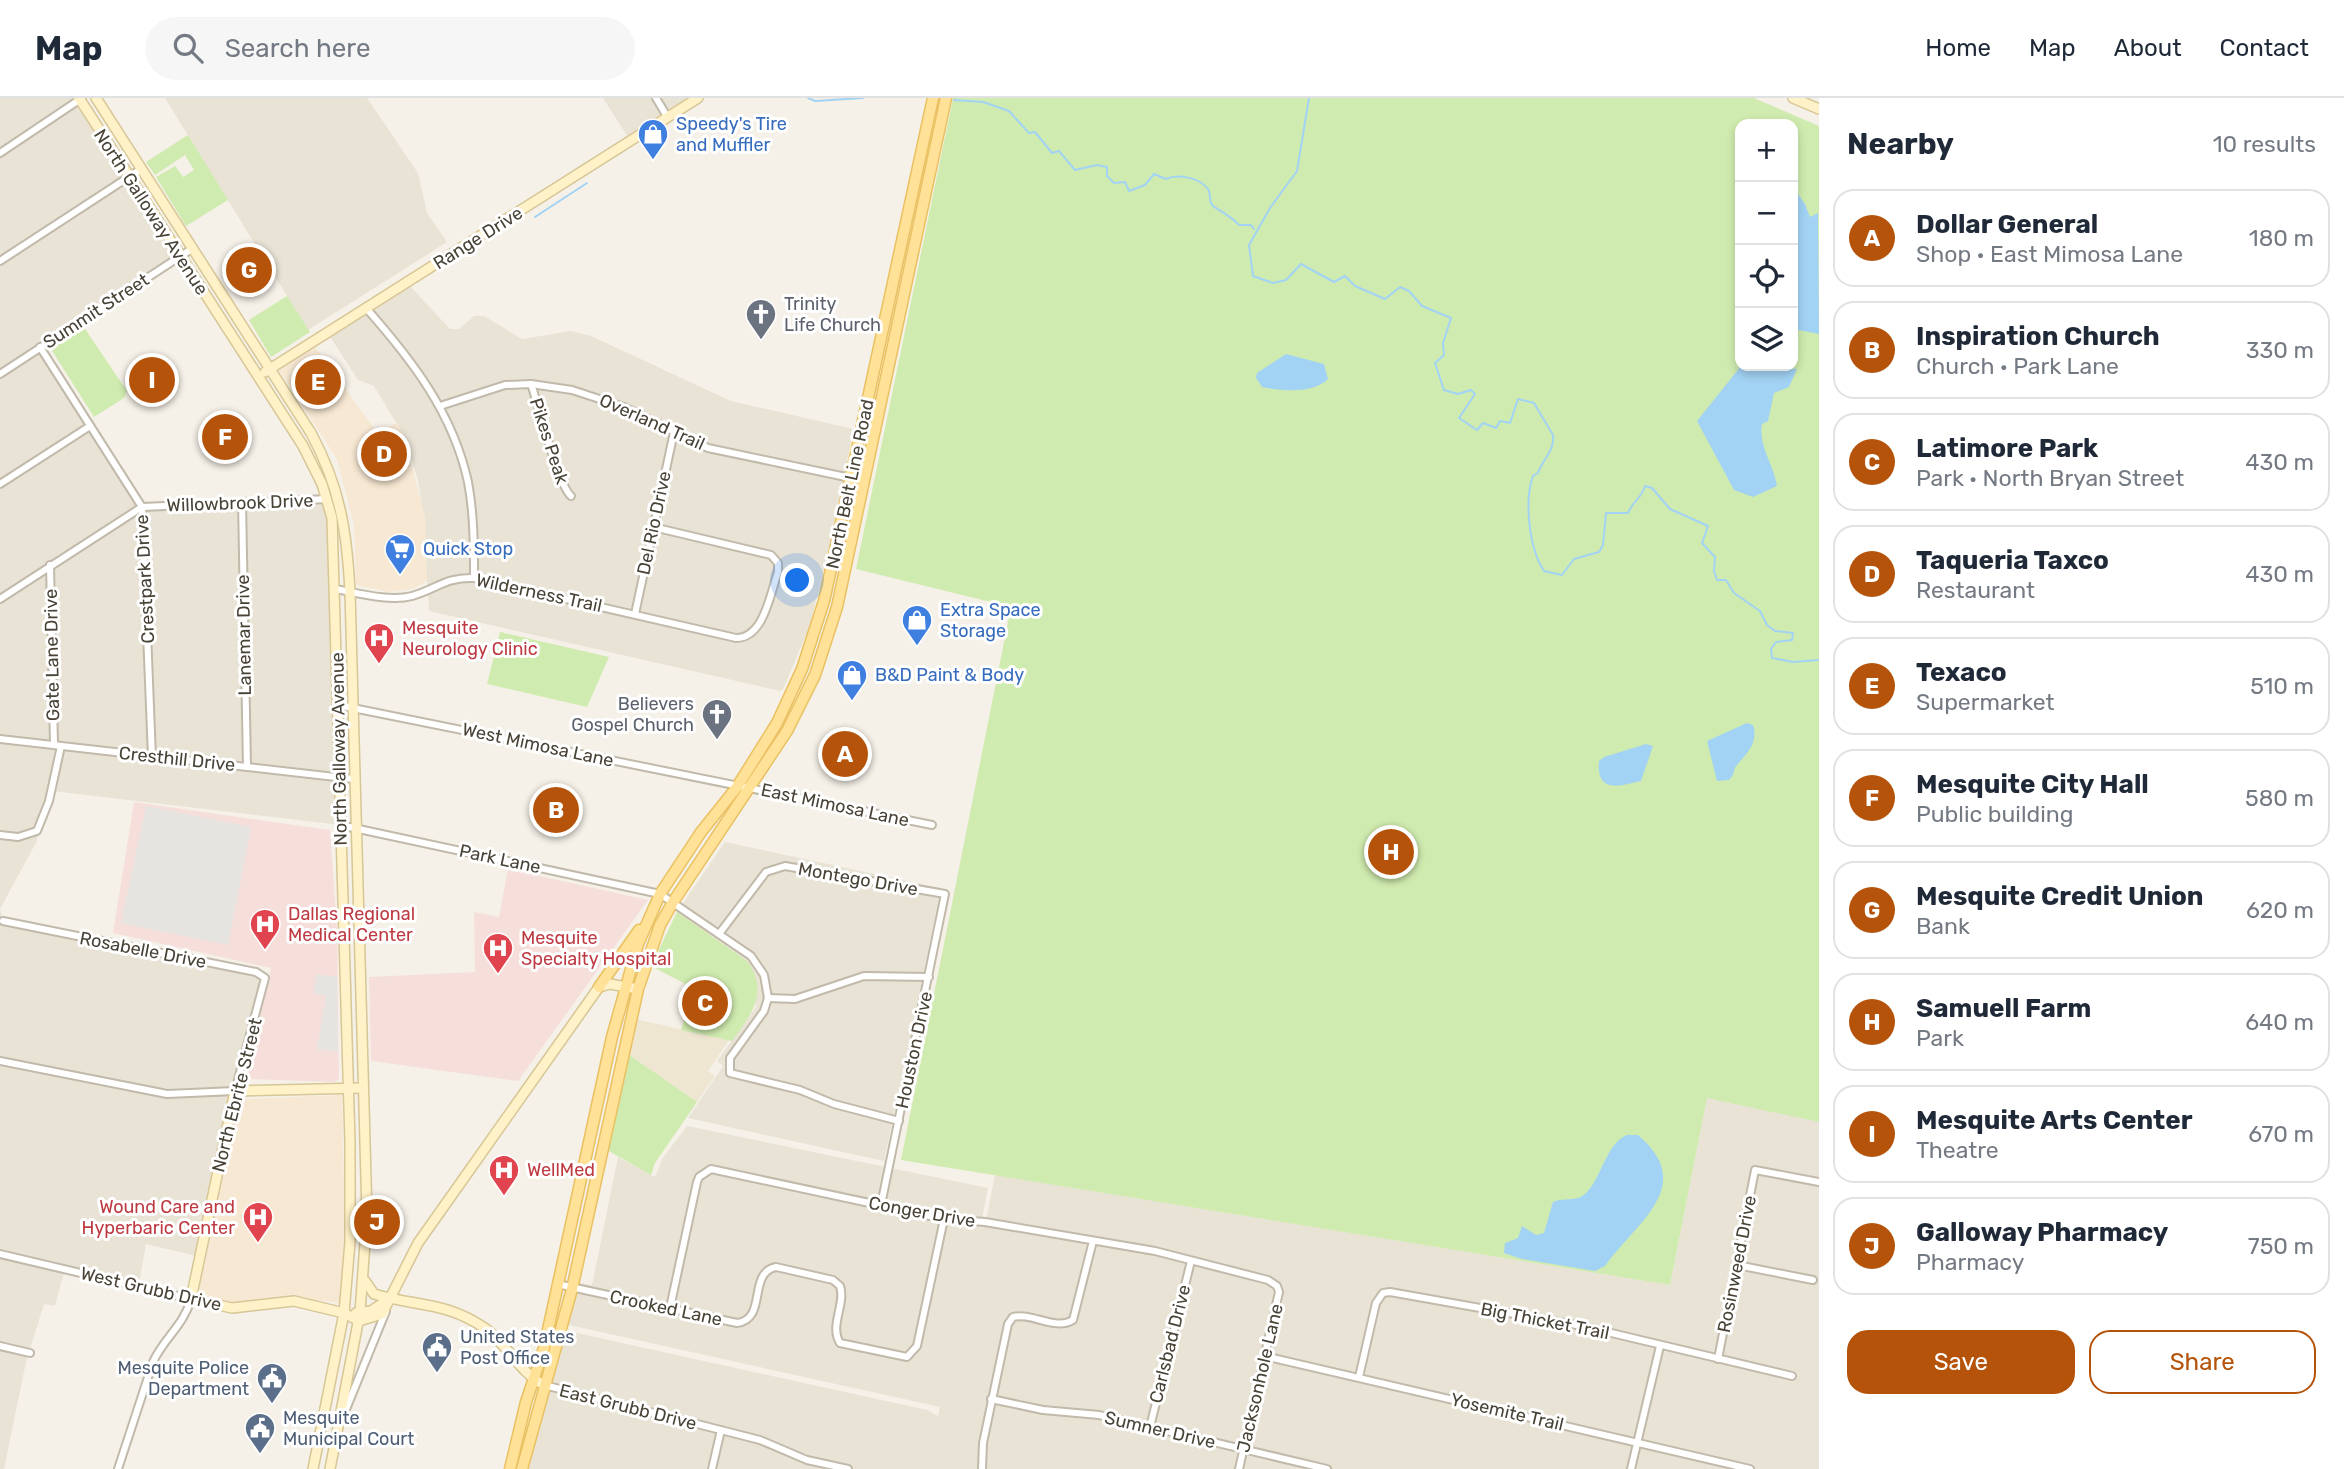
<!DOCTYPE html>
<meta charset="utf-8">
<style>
body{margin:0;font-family:Rubik,sans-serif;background:#f6f6f7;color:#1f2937}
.controls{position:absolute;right:21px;top:21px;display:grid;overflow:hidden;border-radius:14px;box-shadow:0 4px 10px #0003}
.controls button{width:63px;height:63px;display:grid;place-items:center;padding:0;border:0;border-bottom:2px solid #e0e1e3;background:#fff;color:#1f2937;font:35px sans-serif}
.you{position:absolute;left:798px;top:483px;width:24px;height:24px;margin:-18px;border:5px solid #fff;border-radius:50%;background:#1a73e8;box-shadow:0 0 0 10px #1a73e833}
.badge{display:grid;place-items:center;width:46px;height:46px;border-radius:50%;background:#b45309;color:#fff;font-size:23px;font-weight:700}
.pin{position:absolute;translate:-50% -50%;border:4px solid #fff;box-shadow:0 2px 7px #0006}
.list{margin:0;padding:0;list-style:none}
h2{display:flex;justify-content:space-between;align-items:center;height:91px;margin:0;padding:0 28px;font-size:30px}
h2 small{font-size:23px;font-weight:400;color:#747a83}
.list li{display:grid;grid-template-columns:46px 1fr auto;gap:21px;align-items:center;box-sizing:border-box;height:98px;margin:0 14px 14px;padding:0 14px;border:2px solid #e0e1e3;border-radius:21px}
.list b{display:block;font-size:26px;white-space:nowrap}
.list p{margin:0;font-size:23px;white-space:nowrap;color:#747a83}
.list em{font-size:23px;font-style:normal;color:#747a83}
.actions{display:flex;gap:14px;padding:21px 28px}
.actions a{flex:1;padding:16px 0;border:2px solid #b45309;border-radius:21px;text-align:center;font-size:24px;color:#b45309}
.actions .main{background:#b45309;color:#fff}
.icon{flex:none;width:38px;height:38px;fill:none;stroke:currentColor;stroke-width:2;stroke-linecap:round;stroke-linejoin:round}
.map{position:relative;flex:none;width:1819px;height:1371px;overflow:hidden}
header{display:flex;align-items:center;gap:42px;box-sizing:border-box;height:98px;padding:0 35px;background:#fff;border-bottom:2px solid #e0e1e3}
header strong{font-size:33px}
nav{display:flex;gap:38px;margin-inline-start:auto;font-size:24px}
.search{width:490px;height:63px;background:#f6f6f7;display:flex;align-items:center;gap:18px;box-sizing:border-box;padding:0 24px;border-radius:38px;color:#747a83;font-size:26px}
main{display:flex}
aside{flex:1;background:#fff}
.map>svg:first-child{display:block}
</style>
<header>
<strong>Map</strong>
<div class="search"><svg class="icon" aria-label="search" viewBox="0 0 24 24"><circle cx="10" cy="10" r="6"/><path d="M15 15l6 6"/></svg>Search here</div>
<nav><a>Home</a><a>Map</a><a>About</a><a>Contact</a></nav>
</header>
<main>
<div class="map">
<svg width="1819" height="1371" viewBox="0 0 1819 1371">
<rect width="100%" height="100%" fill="#f5f1e8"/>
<g fill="#e9e3d6">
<polygon points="0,0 72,0 171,154 168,163 38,246 142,409 327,401 340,727 52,693 37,733 37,743 0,811 3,823 264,878 235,993 200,1159 146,1146 139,1185 66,1167 55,1208 44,1206 26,1264 4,1371 0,1371"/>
<polygon points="165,0 367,0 418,75 427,115 447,144 308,232"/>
<polygon points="603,0 687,0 628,39"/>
<polygon points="409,187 450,231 459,231 474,218 484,218 522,241 571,233 591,238 731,303 853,331 837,419 809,530 783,591 780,593 429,513 423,417 418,382 404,338 374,288 358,282 329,237"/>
<polygon points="725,744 941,790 884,1063 688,1020 723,968 717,963 756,909 747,863 677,814"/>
<polygon points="1707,999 1819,1024 1819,1371 529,1371 545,1301 568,1233 927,1312 938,1318 940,1309 569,1227 578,1185 592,1187 618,1059 655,1079 662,1061 687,1028 988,1090 981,1126 985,1128 995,1077 1670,1187"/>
</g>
<g fill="#f7e8d3">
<polygon points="315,249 378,336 397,324 405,340 425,419 427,483 412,491 389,494 356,487 354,427 337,361 279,272"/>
<polygon points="342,997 345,1146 340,1205 299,1200 237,1205 201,1199 197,1190 235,1008 244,1001"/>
</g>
<polygon fill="#efe6d2" points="635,921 729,942 708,973 715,978 697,1004 628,956"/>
<g fill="#f6dfdb">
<polygon points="134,704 330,732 337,830 339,981 334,984 246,981 271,870 113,835"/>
<polygon points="508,771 648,802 518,983 371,963 369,879 475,874 474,814 499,819"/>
</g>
<g fill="#d0ebaf" fill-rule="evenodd">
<path d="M 953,0 L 1754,0 L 1819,28 L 1819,1024 L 1707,1000 L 1670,1187 L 901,1062 L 1011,509 L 856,471 ZM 1740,26 L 1793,26 L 1793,268 L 1740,268 Z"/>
<polygon points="188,37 228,102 186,128 156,79 175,68 183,79 194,72 185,57 155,77 146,64"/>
<polygon points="287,198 310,234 271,259 249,222"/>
<polygon points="83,228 127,293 124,300 94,319 51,251 53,247"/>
<polygon points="500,534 609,559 587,609 487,586"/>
<path d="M 677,814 L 747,863 C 770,894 751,917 732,943 L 681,932 L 693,890 L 651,868 Z"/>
<polygon points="628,956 697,1004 655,1065 651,1077 607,1052"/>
</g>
<g fill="#e6e4e0">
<polygon points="146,708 251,729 228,847 121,825"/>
<polygon points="317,876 337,879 338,954 317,951 326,898 313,895"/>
</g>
<g fill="#a2d3f4">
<polygon points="1793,89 1805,106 1810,119 1818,115 1819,236 1793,231"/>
<path d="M 1286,256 L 1324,266 L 1328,281 C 1313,296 1282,293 1262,289 L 1256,280 L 1257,275 Z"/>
<path d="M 1741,268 L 1797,271 L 1789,289 L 1774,295 L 1768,323 L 1762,326 C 1758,348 1774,367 1777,388 L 1753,399 L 1734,392 L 1697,323 Z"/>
<path d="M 1747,625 L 1753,627 C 1759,645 1746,656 1737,667 C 1733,671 1735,677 1729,682 L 1717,683 L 1707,643 Z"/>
<path d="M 1646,646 L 1653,648 L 1641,683 C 1620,688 1596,696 1599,663 L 1604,659 Z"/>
<path d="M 1627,1037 L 1638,1037 C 1698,1088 1636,1124 1605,1168 L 1595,1173 L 1522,1161 L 1504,1155 L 1505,1145 L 1518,1140 L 1522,1128 L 1536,1137 L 1544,1135 L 1553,1104 C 1564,1099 1576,1104 1585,1096 C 1602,1081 1605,1046 1627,1037 Z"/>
</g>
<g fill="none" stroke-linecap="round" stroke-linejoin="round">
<g stroke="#a2d3f4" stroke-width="2">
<polyline points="808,0 815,3 863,0"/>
<path d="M 1309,0 L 1297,73 L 1270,110 L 1249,147 L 1253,178 L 1273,185 L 1286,182 L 1301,166 L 1334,184 L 1345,178 L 1355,188 L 1385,201 L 1400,189 L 1409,193 L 1422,208 L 1451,220 L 1443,245 L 1444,257 L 1435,265 L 1444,292 L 1458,296 L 1471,292 L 1475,296 L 1459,320 L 1477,332 L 1483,325 L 1496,330 L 1500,323 L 1510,325 L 1518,301 L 1534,305 L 1553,337 C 1555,353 1542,362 1538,375 L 1533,378 C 1524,403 1529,450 1544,473 L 1562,477 L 1574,461 L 1599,454 L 1603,447 L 1606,415 L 1628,415 C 1633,403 1641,401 1645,388 L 1652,390 L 1670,411 L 1708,428 L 1702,445 L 1715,459 L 1714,473 L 1717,482 L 1726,482 L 1734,495 L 1760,513 L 1767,527 L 1775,533 L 1793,535 L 1792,542 L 1776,544 L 1771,551 L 1772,560 L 1793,564 L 1819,562"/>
<path d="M 954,2 L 983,4 L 1009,13 L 1029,35 L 1035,34 L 1052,55 L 1059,53 L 1075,72 L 1097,67 L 1107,69 L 1107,78 L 1114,85 L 1125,84 L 1129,93 L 1145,87 L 1154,76 L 1166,81 C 1177,76 1199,79 1208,91 C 1211,96 1209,103 1212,107 C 1213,109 1233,119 1239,127 L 1251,127 L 1254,131"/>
<polyline points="535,119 587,85"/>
</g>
<g stroke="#c1b9aa" stroke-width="10">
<g id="street">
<polyline points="656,0 668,20"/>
<polyline points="0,55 82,0"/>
<polyline points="0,163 141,71"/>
<path d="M 366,210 C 412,262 453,315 468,384 C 474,416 474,448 474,480"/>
<polyline points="40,249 142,409 152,659"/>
<polyline points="0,276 193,150"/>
<path d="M 531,286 C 539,308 558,387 571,398"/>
<polyline points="440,308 505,287 531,286 572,292 624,309 708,350 865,383"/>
<polyline points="0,386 90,328"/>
<polyline points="242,404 247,669"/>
<polyline points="50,467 54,646"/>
<path d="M 335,491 C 358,495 390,504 412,498 C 437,491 445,479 474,480 L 736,540 C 764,540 770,496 778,474 L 778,465 L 771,457 L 653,429"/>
<polyline points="0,501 142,409 328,401"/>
<polyline points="635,516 674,334"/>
<polyline points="338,607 932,727"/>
<polyline points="0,641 353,681"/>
<polyline points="340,727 660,796 751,858 764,877 768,900 764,913 730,960 730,975 800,992 834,1006 899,1023"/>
<polyline points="0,737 18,739 37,733 49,703 61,648"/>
<polyline points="719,836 766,774 785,768 945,796 881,1107"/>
<polyline points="768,900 795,901 864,878 929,879"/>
<polyline points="0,963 167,996 235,993 265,880 256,874 3,823"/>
<path d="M 0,1156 L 191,1201 C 184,1227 164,1240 153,1264 L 118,1371"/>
<polyline points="1737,1167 1813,1182"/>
<path d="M 557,1186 L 737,1225 C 768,1221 747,1175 776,1169 L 833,1182 L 840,1188 C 846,1206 829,1228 840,1245 L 907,1259 L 917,1248 L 944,1121"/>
<polyline points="670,1210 697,1084 699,1079 711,1071 944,1121 985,1124 1155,1153 1268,1182 1277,1188 1279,1194 1239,1371"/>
<polyline points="0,1248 30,1255"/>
<polyline points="1264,1258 1750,1371"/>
<polyline points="1718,1261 1755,1072 1819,1084"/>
<polyline points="1359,1279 1376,1205 1383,1195 1390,1194 1582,1228 1792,1278"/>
<polyline points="544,1287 760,1342 807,1362 848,1371"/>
<polyline points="991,1301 1043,1312 1099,1317 1327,1371"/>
<polyline points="342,1321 386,1213"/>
<polyline points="1150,1329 1191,1163"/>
<polyline points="712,1371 721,1332"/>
<path d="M 982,1371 L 983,1345 L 1008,1226 L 1013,1219 C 1032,1214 1055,1233 1073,1222 L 1093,1143"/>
<polyline points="1631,1371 1660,1248"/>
</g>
</g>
<g stroke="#d7c696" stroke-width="12">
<g id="secondary">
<polyline points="79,0 303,348 322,386 332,420 350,1045 350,1144 344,1215 313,1371"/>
<path d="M 96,0 L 311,335 C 340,389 347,433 350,494 L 367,1118 L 360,1214 L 330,1371"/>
<polyline points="1793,0 1819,11"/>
<polyline points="265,274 698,0"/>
<polyline points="363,990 235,993 191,1201 232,1210 294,1203 344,1215 359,1223 382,1216 418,1145 599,889 610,886 638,891"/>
<path d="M 365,1183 L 374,1196 C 417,1209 446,1203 486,1231 C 508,1247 519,1274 544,1287"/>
<polyline points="356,1215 371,1213 389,1201"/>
</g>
</g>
<g stroke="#eac162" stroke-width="13">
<g id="primary">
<polyline points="599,889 639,832"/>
<polyline points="510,1371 526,1304 544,1250 612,939 638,846 660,796 701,734 737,689 777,625 802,571 824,503 933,0"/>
<polyline points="522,1371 572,1191 638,891 660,827 673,804 787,633 815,577 837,509 946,0"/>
</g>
</g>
<use href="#street" stroke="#fff" stroke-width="6"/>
<use href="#secondary" stroke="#fff2c8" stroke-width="9"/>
<use href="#primary" stroke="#ffe197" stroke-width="10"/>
</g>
<defs>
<g id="shop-pin" transform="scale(1.575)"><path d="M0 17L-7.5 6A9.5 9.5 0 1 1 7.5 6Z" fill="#3f7fe0" stroke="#fff"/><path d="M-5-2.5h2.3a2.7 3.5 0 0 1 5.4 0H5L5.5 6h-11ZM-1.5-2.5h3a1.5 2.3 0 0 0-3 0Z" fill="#fff"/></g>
<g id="church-pin" transform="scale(1.575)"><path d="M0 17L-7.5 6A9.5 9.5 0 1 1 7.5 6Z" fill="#6b7280" stroke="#fff"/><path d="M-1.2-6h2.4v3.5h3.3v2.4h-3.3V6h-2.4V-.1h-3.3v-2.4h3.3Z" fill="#fff"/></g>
<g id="supermarket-pin" transform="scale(1.575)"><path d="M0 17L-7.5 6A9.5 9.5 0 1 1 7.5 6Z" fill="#3f7fe0" stroke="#fff"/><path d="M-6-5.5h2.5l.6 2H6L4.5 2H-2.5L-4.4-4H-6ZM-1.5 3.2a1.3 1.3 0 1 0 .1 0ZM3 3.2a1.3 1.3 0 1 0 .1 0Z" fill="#fff"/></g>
<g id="hospital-pin" transform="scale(1.575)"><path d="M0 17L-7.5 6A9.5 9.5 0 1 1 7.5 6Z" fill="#e0444e" stroke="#fff"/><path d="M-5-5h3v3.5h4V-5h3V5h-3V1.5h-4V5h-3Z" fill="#fff"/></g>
<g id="civic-pin" transform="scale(1.575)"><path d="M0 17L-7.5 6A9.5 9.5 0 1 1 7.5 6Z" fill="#5c6f8a" stroke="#fff"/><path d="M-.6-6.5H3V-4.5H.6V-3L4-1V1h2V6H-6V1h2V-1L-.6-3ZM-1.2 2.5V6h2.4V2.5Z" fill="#fff"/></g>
</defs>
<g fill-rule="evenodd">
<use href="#shop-pin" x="653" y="36"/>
<use href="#church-pin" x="761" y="216"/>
<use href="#supermarket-pin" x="400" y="451"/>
<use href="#shop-pin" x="917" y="522"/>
<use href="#hospital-pin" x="379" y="540"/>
<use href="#shop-pin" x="852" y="577"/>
<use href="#church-pin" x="717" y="616"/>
<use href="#hospital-pin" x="265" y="826"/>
<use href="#hospital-pin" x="498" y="850"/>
<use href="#hospital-pin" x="504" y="1072"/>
<use href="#hospital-pin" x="258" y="1119"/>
<use href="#civic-pin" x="437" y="1249"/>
<use href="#civic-pin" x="272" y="1280"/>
<use href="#civic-pin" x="260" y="1330"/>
</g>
<g text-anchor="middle" stroke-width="6" stroke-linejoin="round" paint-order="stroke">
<g font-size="18" fill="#366cbe" stroke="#fff" text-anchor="start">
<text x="676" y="32">Speedy's Tire<tspan x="676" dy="21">and Muffler</tspan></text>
<text x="423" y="457">Quick Stop</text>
<text x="940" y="518">Extra Space<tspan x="940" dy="21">Storage</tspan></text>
<text x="875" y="583">B&amp;D Paint &amp; Body</text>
</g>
<g font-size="18" fill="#494236" stroke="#fff">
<text transform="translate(151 114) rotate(57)" y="6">North Galloway Avenue</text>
<text transform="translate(478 140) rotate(-32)" y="6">Range Drive</text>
<text transform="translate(96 213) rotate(-33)" y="6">Summit Street</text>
<text transform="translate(652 324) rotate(24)" y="6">Overland Trail</text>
<text transform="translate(549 343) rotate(72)" y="6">Pikes Peak</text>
<text transform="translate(850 386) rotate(-78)" y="6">North Belt Line Road</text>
<text transform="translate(240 405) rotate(-2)" y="6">Willowbrook Drive</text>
<text transform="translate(654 425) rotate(-78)" y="6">Del Rio Drive</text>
<text transform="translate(145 481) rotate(-93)" y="6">Crestpark Drive</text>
<text transform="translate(539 495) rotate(12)" y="6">Wilderness Trail</text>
<text transform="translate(244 537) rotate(-91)" y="6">Lanemar Drive</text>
<text transform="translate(52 557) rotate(-91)" y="6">Gate Lane Drive</text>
<text transform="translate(538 647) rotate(12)" y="6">West Mimosa Lane</text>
<text transform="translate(339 651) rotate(-91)" y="6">North Galloway Avenue</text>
<text transform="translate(177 661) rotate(6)" y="6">Cresthill Drive</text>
<text transform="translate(835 707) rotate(12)" y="6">East Mimosa Lane</text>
<text transform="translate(500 761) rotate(12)" y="6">Park Lane</text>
<text transform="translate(858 781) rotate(10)" y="6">Montego Drive</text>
<text transform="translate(143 852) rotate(11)" y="6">Rosabelle Drive</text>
<text transform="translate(914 952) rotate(-78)" y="6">Houston Drive</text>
<text transform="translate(237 997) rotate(-76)" y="6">North Ebrite Street</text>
<text transform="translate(922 1114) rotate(10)" y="6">Conger Drive</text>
<text transform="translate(1737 1166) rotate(-79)" y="6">Rosinweed Drive</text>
<text transform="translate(151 1191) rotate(13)" y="6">West Grubb Drive</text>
<text transform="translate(666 1210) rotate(12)" y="6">Crooked Lane</text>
<text transform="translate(1545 1223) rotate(11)" y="6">Big Thicket Trail</text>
<text transform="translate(1170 1246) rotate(-76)" y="6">Carlsbad Drive</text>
<text transform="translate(1260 1280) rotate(-77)" y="6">Jacksonhole Lane</text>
<text transform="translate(628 1309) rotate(14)" y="6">East Grubb Drive</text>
<text transform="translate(1507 1314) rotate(13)" y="6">Yosemite Trail</text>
<text transform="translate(1160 1332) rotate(13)" y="6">Sumner Drive</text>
</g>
<g font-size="18" fill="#5b616d" stroke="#fff" text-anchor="start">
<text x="784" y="212">Trinity<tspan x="784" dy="21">Life Church</tspan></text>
<text x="694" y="612" text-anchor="end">Believers<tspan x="694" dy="21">Gospel Church</tspan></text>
</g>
<g font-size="18" fill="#be3a42" stroke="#fff" text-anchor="start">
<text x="402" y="536">Mesquite<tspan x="402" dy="21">Neurology Clinic</tspan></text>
<text x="288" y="822">Dallas Regional<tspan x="288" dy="21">Medical Center</tspan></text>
<text x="521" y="846">Mesquite<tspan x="521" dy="21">Specialty Hospital</tspan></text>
<text x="527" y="1078">WellMed</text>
<text x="235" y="1115" text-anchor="end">Wound Care and<tspan x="235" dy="21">Hyperbaric Center</tspan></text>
</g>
<g font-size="18" fill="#4e5e75" stroke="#fff" text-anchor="start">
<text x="460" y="1245">United States<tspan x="460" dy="21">Post Office</tspan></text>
<text x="249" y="1276" text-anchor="end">Mesquite Police<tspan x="249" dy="21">Department</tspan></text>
<text x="283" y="1326">Mesquite<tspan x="283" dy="21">Municipal Court</tspan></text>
</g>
</g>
</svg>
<div class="controls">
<button>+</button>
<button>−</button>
<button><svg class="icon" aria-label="locate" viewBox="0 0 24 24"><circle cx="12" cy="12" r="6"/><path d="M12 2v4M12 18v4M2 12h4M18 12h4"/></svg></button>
<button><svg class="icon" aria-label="layers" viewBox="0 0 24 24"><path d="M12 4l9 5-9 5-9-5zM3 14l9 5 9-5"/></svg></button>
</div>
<div class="you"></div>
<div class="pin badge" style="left:845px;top:656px">A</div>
<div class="pin badge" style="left:556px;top:712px">B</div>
<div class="pin badge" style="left:705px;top:905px">C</div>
<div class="pin badge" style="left:384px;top:356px">D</div>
<div class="pin badge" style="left:318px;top:284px">E</div>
<div class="pin badge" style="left:225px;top:339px">F</div>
<div class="pin badge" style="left:249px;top:172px">G</div>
<div class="pin badge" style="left:1391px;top:754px">H</div>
<div class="pin badge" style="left:152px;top:282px">I</div>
<div class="pin badge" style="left:377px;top:1124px">J</div>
</div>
<aside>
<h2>Nearby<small>10 results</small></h2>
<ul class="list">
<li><span class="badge">A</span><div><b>Dollar General</b><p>Shop · East Mimosa Lane</p></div><em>180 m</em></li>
<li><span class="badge">B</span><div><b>Inspiration Church</b><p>Church · Park Lane</p></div><em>330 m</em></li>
<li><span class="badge">C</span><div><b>Latimore Park</b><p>Park · North Bryan Street</p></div><em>430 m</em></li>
<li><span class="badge">D</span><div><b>Taqueria Taxco</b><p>Restaurant</p></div><em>430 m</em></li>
<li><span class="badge">E</span><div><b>Texaco</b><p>Supermarket</p></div><em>510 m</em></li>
<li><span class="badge">F</span><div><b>Mesquite City Hall</b><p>Public building</p></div><em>580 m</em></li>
<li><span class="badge">G</span><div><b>Mesquite Credit Union</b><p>Bank</p></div><em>620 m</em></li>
<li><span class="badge">H</span><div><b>Samuell Farm</b><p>Park</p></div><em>640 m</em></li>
<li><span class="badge">I</span><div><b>Mesquite Arts Center</b><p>Theatre</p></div><em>670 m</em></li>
<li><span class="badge">J</span><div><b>Galloway Pharmacy</b><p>Pharmacy</p></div><em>750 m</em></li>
</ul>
<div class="actions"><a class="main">Save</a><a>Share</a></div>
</aside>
</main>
